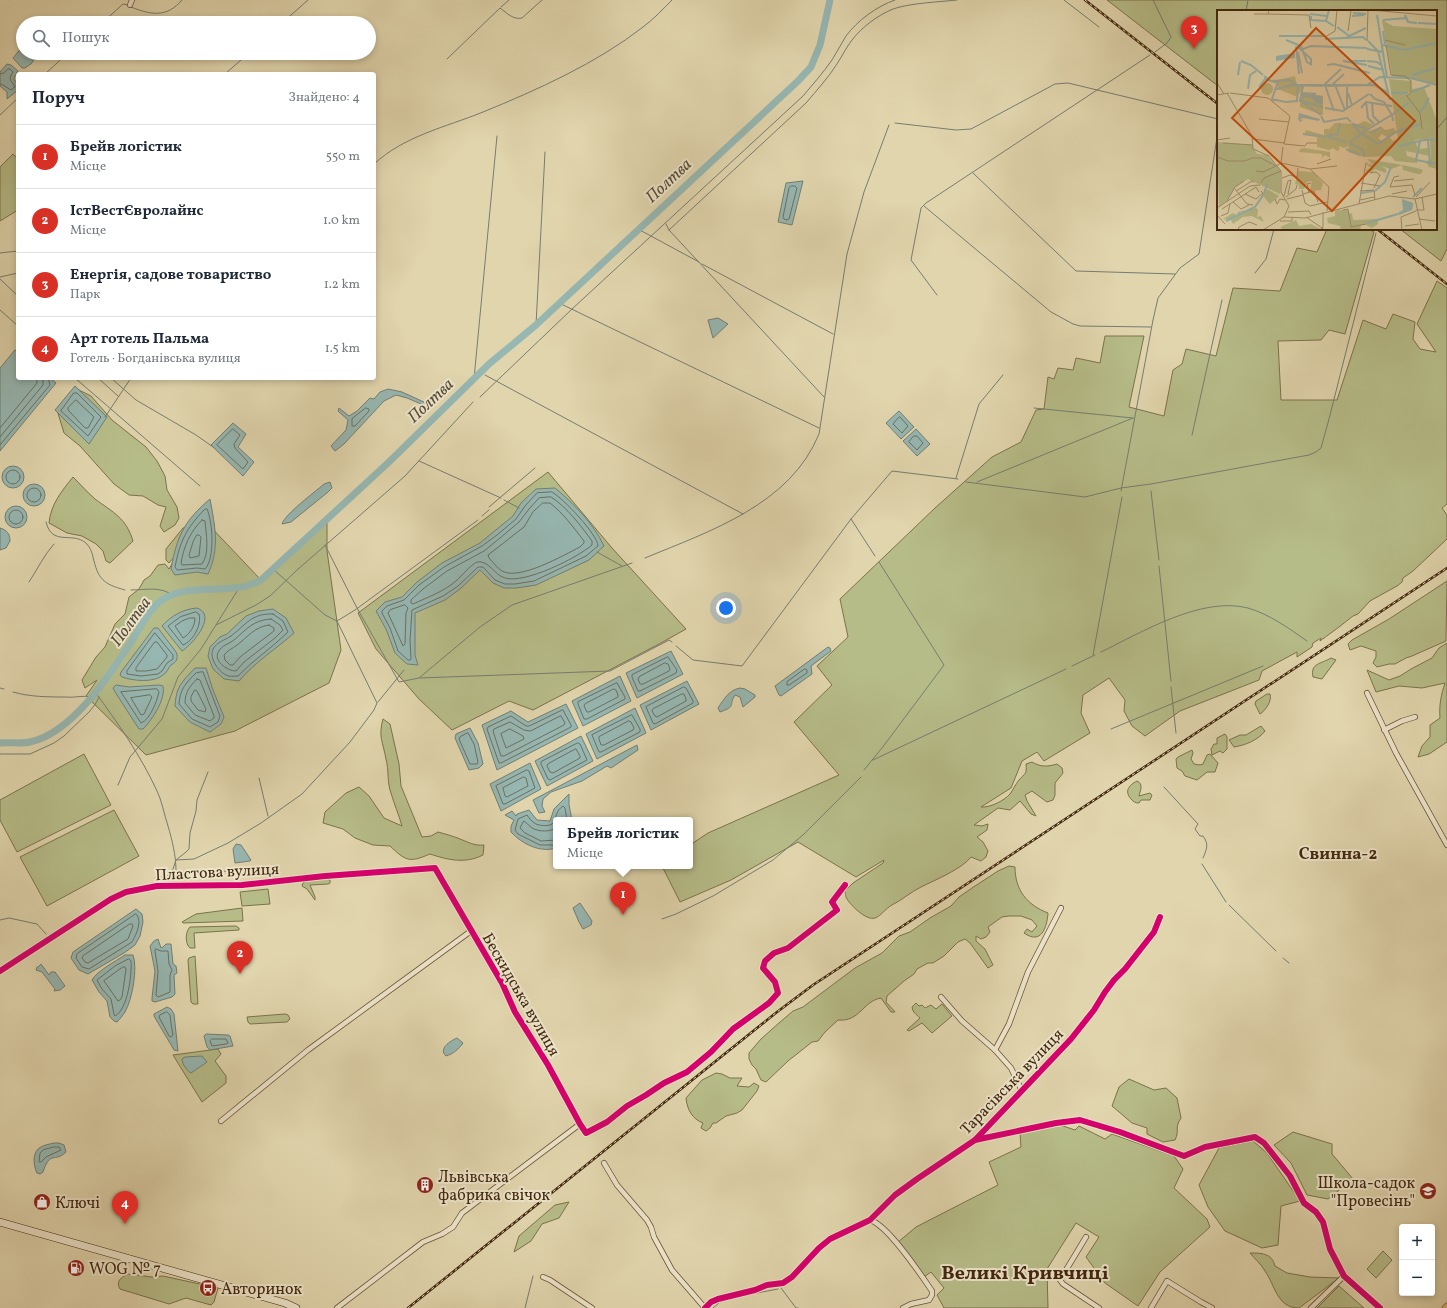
<!DOCTYPE html>
<html lang="uk">
<meta charset="utf-8">
<style>
body{margin:0;font-family:Vollkorn,serif;background:#f6f6f7;color:#1f2937}
.controls{position:absolute;right:12px;bottom:12px;display:grid;overflow:hidden;border-radius:4px;box-shadow:0 2px 6px #0003}
.controls button{width:36px;height:36px;display:grid;place-items:center;padding:0;border:0;border-bottom:1px solid #e0e1e3;background:#fff;color:#1f2937;font:20px sans-serif}
.you{position:absolute;left:726px;top:608px;width:14px;height:14px;margin:-10px;border:3px solid #fff;border-radius:50%;background:#1a73e8;box-shadow:0 0 0 6px #1a73e833}
.badge{display:grid;place-items:center;width:26px;height:26px;border-radius:50%;background:#d93025;color:#fff;font-size:13px;font-weight:700}
.pin{position:absolute;translate:-50% -33px;filter:drop-shadow(0 1px 2px #0008)}
.pin::after{content:'';position:absolute;top:21px;width:14px;height:12px;background:inherit;clip-path:polygon(0 0,100% 0,50% 100%)}
.popup{position:absolute;left:553px;top:817px;width:140px;height:52px;box-sizing:border-box;display:grid;place-content:center;border-radius:4px;background:#fff;filter:drop-shadow(0 1px 3px #0005);font-size:13px;white-space:nowrap;color:#747a83}
.popup b{font-size:15px;color:#1f2937}
.popup::after{content:'';position:absolute;left:50%;top:100%;margin-left:-8px;border:8px solid transparent;border-top-color:#fff}
.list{margin:0;padding:0;list-style:none}
h2{display:flex;justify-content:space-between;align-items:center;height:52px;margin:0;padding:0 16px;font-size:17px}
h2 small{font-size:13px;font-weight:400;color:#747a83}
.list li{display:grid;grid-template-columns:26px 1fr auto;gap:12px;align-items:center;box-sizing:border-box;height:64px;padding:0 16px;border-top:1px solid #e0e1e3}
.list b{display:block;font-size:15px;white-space:nowrap}
.list p{margin:0;font-size:13px;white-space:nowrap;color:#747a83}
.list em{font-size:13px;font-style:normal;color:#747a83}
.icon{flex:none;width:22px;height:22px;fill:none;stroke:currentColor;stroke-width:2;stroke-linecap:round;stroke-linejoin:round}
.map{position:relative;flex:none;width:1447px;height:1308px;overflow:hidden}
.search{position:absolute;background:#fff;box-shadow:0 2px 6px #0003;left:16px;top:16px;width:360px;height:44px;display:flex;align-items:center;gap:10px;box-sizing:border-box;padding:0 14px;border-radius:22px;color:#747a83;font-size:15px}
.panel{position:absolute;background:#fff;box-shadow:0 2px 6px #0003;left:16px;top:72px;width:360px;height:308px;border-radius:4px}
.map>svg:first-child{display:block}
</style>
<div class="map">
<svg width="1447" height="1308" viewBox="0 0 1447 1308">
<rect width="100%" height="100%" fill="#e1d5ad"/>
<filter id="stains"><feTurbulence type="fractalNoise" baseFrequency=".005" numOctaves="4"/><feColorMatrix values="0 0 0 0 .2 0 0 0 0 .09 0 0 0 0 .02 0 0 0 .5 -.17"/></filter>
<radialGradient id="worn" r=".72"><stop offset=".6" stop-color="#630" stop-opacity="0"/><stop offset="1" stop-color="#630" stop-opacity=".3"/></radialGradient>
<g fill="#b6bc88" stroke="#7c724c">
<polygon points="1107,0 1447,0 1447,249 1441,261 1400,229 1436,229 1436,11 1218,11 1218,86"/>
<polygon points="13,154 18,159 18,210 0,221 0,167"/>
<path d="M 1327,229 L 1369,229 L 1374,232 L 1345,334 L 1329,330 L 1321,340 L 1278,341 L 1281,400 L 1337,400 L 1363,320 L 1386,329 L 1393,314 L 1415,322 L 1413,339 L 1420,349 L 1436,352 L 1417,324 L 1437,281 L 1447,288 L 1447,504 L 1442,508 L 1447,515 L 1447,539 L 1413,571 L 1403,578 L 1402,582 L 1397,586 L 1370,601 L 1358,614 L 1353,616 L 1339,627 L 1320,641 L 1321,638 L 1313,643 L 1312,647 L 1297,657 L 1297,652 L 1262,671 L 1259,680 L 1180,711 L 1145,736 L 1132,726 L 1124,711 L 1125,700 L 1109,678 L 1083,695 L 1081,713 L 1090,733 L 1044,761 L 1037,752 L 1022,761 L 1011,788 L 981,807 C 989,808 1004,801 1010,794 C 1013,790 1015,785 1019,780 C 1025,773 1027,775 1026,764 L 1032,762 C 1040,767 1047,767 1057,764 L 1062,768 L 1063,773 L 1055,783 L 1055,795 L 1053,800 L 1047,802 L 1032,791 L 1025,795 L 1027,801 L 1036,816 L 1031,814 L 1020,801 L 1010,810 L 998,808 L 974,825 L 982,826 L 988,824 L 987,830 L 977,837 L 983,842 L 988,851 L 986,857 L 981,861 L 971,857 C 962,869 935,880 921,887 C 911,892 902,900 892,905 C 886,908 881,916 875,918 C 866,921 849,904 846,897 C 846,897 845,892 845,891 L 853,883 L 883,863 L 884,860 L 856,877 L 798,842 L 731,880 L 680,902 L 662,866 L 690,866 L 690,845 L 708,833 L 839,775 L 794,722 L 832,685 L 817,666 L 848,637 L 840,599 L 935,508 L 992,457 L 1021,442 L 1036,410 L 1044,409 L 1048,377 L 1054,379 L 1058,368 L 1073,370 L 1076,358 L 1100,363 L 1105,336 L 1144,336 L 1129,407 L 1164,416 L 1173,370 L 1182,364 L 1186,349 L 1216,356 L 1233,288 L 1280,291 L 1297,248 L 1317,252 Z"/>
<polygon points="73,390 79,390 91,396 112,420 146,447 157,461 165,476 167,490 177,507 179,518 175,525 164,532 160,526 166,507 158,505 143,496 129,495 114,484 80,446 64,433 57,410"/>
<polygon points="548,472 612,548 686,629 661,643 533,710 509,701 452,730 419,699 376,649 358,613"/>
<path d="M 73,477 C 80,484 87,492 95,499 C 114,513 126,518 133,541 L 110,563 L 106,561 L 103,551 L 96,544 L 82,536 L 67,533 L 49,523 C 51,504 61,492 73,477 Z"/>
<polygon points="327,520 327,551 341,650 329,683 235,731 146,755 86,696 97,680 85,688 82,680 96,657 105,647 115,624 125,614 129,597 139,589 144,580 150,576 158,565 165,564 169,569 180,550 169,563 166,560 166,549 183,528 206,522 261,580"/>
<polygon points="1447,581 1446,641 1412,656 1406,658 1395,664 1389,664 1377,667 1373,663 1376,657 1376,651 1361,646 1350,650 1348,644 1352,640 1389,619"/>
<path d="M 1447,643 L 1447,742 L 1429,754 L 1418,757 L 1422,746 L 1430,737 L 1430,725 L 1440,718 C 1439,705 1441,695 1445,683 L 1422,688 L 1399,686 L 1376,692 L 1367,670 L 1389,680 L 1400,676 L 1411,669 L 1432,658 L 1439,648 Z"/>
<path d="M 1331,658 L 1336,660 L 1322,679 L 1313,677 C 1310,663 1321,664 1331,658 Z"/>
<path d="M 1267,694 L 1270,694 C 1272,701 1266,710 1260,714 L 1255,704 L 1256,701 Z"/>
<path d="M 383,719 L 390,724 L 399,764 L 401,786 L 422,837 L 431,836 L 438,832 C 445,834 453,836 460,839 C 468,842 474,846 484,845 L 483,855 C 465,864 448,860 430,854 C 409,863 406,861 390,846 L 373,845 L 355,838 L 343,829 L 323,823 L 325,812 L 346,793 L 359,787 L 369,796 L 384,818 L 402,826 C 399,815 394,804 391,793 C 387,783 389,770 386,759 C 383,742 378,737 383,719 Z"/>
<path d="M 1261,726 L 1265,731 C 1258,740 1246,745 1234,747 L 1229,740 L 1240,735 L 1246,735 Z"/>
<polygon points="1225,734 1227,737 1227,749 1223,753 1220,751 1212,755 1211,749 1214,744 1217,744 1217,738"/>
<polygon points="1192,750 1193,753 1191,759 1194,764 1200,765 1203,764 1207,755 1210,754 1218,763 1215,772 1207,772 1197,780 1185,776 1182,771 1177,768 1176,759 1178,757"/>
<polygon points="84,754 111,805 17,852 0,820 0,800"/>
<path d="M 1137,781 C 1144,784 1140,791 1139,796 L 1150,793 L 1152,795 L 1150,800 L 1141,800 L 1139,803 C 1135,803 1134,802 1131,799 C 1124,791 1129,785 1137,781 Z"/>
<polygon points="114,810 139,856 47,906 20,857"/>
<path d="M 1009,866 L 1015,867 C 1015,890 1027,905 1048,913 C 1047,928 1041,945 1024,933 L 1027,929 L 1032,932 L 1037,926 L 1032,920 L 1021,916 L 1009,916 L 1002,917 L 988,927 L 990,932 L 986,937 L 981,939 L 976,936 L 976,941 L 985,949 L 993,965 L 988,968 L 970,943 L 965,939 L 958,942 L 944,956 L 933,963 L 928,963 L 917,969 L 914,974 L 904,981 L 887,996 L 886,1002 L 895,1012 L 891,1012 L 881,998 C 863,1001 860,1022 838,1020 L 825,1032 L 818,1041 L 812,1042 L 788,1061 L 766,1082 L 761,1080 L 756,1069 L 752,1065 L 749,1059 L 749,1053 L 761,1039 L 779,1023 L 793,1011 L 803,1007 L 855,968 L 882,953 L 899,936 L 910,932 L 930,918 L 951,906 L 959,897 L 972,888 L 998,871 Z"/>
<polygon points="323,878 330,880 330,883 328,884 310,885 315,897 315,900 307,889 302,886 303,883 307,880"/>
<polygon points="268,889 270,904 242,906 240,892"/>
<polygon points="242,908 243,921 183,923 182,922 196,914"/>
<path d="M 236,926 L 239,928 L 239,930 L 194,933 L 195,948 L 190,948 C 185,944 185,932 190,927 Z"/>
<polygon points="195,956 198,1004 193,1004 191,1002 188,960 189,958"/>
<path d="M 916,1003 L 919,1006 L 922,1005 L 925,1008 L 931,1005 L 936,1009 L 942,1004 L 952,1016 L 932,1033 L 922,1023 L 909,1031 L 907,1030 L 920,1018 C 916,1014 913,1013 912,1007 Z"/>
<polygon points="285,1014 288,1015 290,1019 287,1022 250,1024 248,1022 247,1017"/>
<polygon points="218,1049 221,1054 215,1061 226,1076 226,1083 202,1102 173,1055"/>
<path d="M 716,1073 L 722,1074 L 730,1078 L 742,1078 L 737,1086 L 749,1087 L 754,1083 L 759,1086 L 757,1091 L 742,1110 L 737,1113 L 726,1116 L 716,1123 L 713,1123 L 710,1128 L 706,1131 L 701,1128 L 703,1123 C 692,1119 687,1109 686,1098 L 702,1080 Z"/>
<path d="M 1129,1079 L 1154,1090 L 1166,1088 L 1177,1098 L 1181,1118 C 1174,1128 1180,1130 1175,1140 L 1163,1142 L 1147,1134 L 1147,1128 L 1132,1123 L 1112,1106 L 1119,1087 Z"/>
<polygon points="1060,1125 1075,1130 1079,1126 1105,1139 1112,1134 1174,1156 1183,1169 1174,1188 1207,1219 1210,1227 1160,1272 1138,1306 1105,1283 1086,1257 1099,1237 1076,1223 1047,1269 1048,1308 944,1308 937,1295 944,1288 931,1272 924,1277 897,1243 916,1227 998,1185 989,1162 1021,1147 1020,1133"/>
<polygon points="1293,1132 1332,1144 1332,1154 1353,1179 1328,1199 1307,1195 1291,1163 1274,1145"/>
<polygon points="1253,1141 1267,1153 1300,1201 1281,1206 1278,1245 1262,1248 1225,1231 1208,1207 1199,1185 1219,1148"/>
<polygon points="569,1202 559,1218 542,1224 531,1241 514,1252 519,1236 555,1205"/>
<polygon points="1383,1251 1392,1260 1376,1278 1367,1269"/>
<path d="M 1250,1253 C 1261,1253 1272,1253 1275,1266 L 1287,1273 L 1310,1277 L 1339,1278 L 1299,1308 C 1277,1308 1275,1285 1265,1271 C 1261,1264 1255,1259 1250,1253 Z"/>
<path d="M 128,1274 L 152,1277 L 163,1276 L 218,1288 L 214,1302 L 211,1305 L 186,1298 L 169,1304 L 120,1289 C 115,1281 122,1277 128,1274 Z"/>
<polygon points="1339,1286 1364,1308 1317,1308"/>
</g>
<g fill="#96b7b2" stroke="#757e71">
<polygon points="23,46 23,53 27,53 27,55 29,53 36,53 37,56 31,64 25,68 22,68 13,58"/>
<polygon points="7,64 11,65 18,71 14,78 14,80 18,83 18,90 7,99 7,92 0,86 0,72"/>
<polygon points="803,181 792,225 778,222 786,183"/>
<polygon points="718,318 728,324 713,338 708,320"/>
<polygon points="15,350 18,352 18,378 50,378 56,383 0,451 0,368"/>
<polygon points="75,386 107,417 89,444 55,410"/>
<polygon points="388,389 402,392 426,403 426,406 407,398 396,395 384,401 344,444 335,451 331,446 346,430 348,420 338,411 339,408 349,416 357,411 370,398 374,399 380,392"/>
<polygon points="899,411 914,427 901,439 886,423"/>
<polygon points="233,423 246,434 238,447 254,462 243,476 211,445"/>
<polygon points="916,429 930,444 917,456 903,441"/>
<circle cx="13" cy="477" r="11"/>
<path d="M 330,482 L 332,488 L 328,492 L 291,522 L 282,524 C 285,514 315,492 324,484 Z"/>
<circle cx="34" cy="495" r="11"/>
<path d="M 555,488 C 574,504 593,523 604,546 L 589,560 L 536,585 L 516,588 L 504,588 L 493,583 L 480,570 L 460,589 L 445,600 L 415,613 L 415,655 L 418,665 L 407,664 L 395,653 L 386,629 L 376,611 L 385,602 L 402,597 L 417,582 L 442,563 L 480,543 L 513,516 L 521,503 L 536,489 Z"/>
<path d="M 210,499 C 215,526 220,548 208,574 L 197,572 L 175,575 L 171,569 C 177,536 184,521 210,499 Z"/>
<circle cx="16" cy="517" r="11"/>
<path d="M 0,528 C 7,530 10,534 10,541 L 6,548 L 0,550 Z"/>
<path d="M 197,608 C 218,615 192,645 182,651 L 162,626 C 171,616 183,609 197,608 Z"/>
<path d="M 273,609 L 286,618 L 294,633 C 276,649 255,662 239,681 L 224,679 L 213,669 L 208,656 L 210,647 L 220,637 L 227,634 L 246,616 L 259,611 Z"/>
<path d="M 154,628 L 158,628 L 176,652 C 179,659 176,662 171,665 C 168,668 167,673 163,675 C 154,683 133,681 122,677 L 120,675 L 121,672 Z"/>
<polygon points="828,647 830,648 831,651 811,666 812,674 781,696 779,695 775,686"/>
<polygon points="671,651 683,674 637,698 626,673"/>
<path d="M 195,668 L 206,668 L 213,690 L 224,717 L 221,724 L 210,732 L 190,722 L 175,706 C 176,686 182,682 195,668 Z"/>
<polygon points="620,676 631,701 583,726 572,701"/>
<polygon points="687,681 699,704 651,730 640,705"/>
<path d="M 116,685 L 129,687 L 159,685 L 163,686 C 166,699 152,720 143,729 L 139,729 L 115,692 L 113,688 Z"/>
<path d="M 740,688 L 745,689 L 755,695 L 755,697 L 743,707 L 740,697 L 735,695 C 728,706 737,706 720,712 L 718,708 C 724,699 729,690 740,688 Z"/>
<polygon points="566,704 578,728 497,770 482,725 511,711 528,722"/>
<polygon points="635,708 646,733 597,759 586,734"/>
<polygon points="470,728 478,743 483,764 479,768 469,770 455,738 456,734"/>
<polygon points="581,736 593,761 547,786 535,761"/>
<polygon points="637,745 638,750 611,768 607,766 582,781 551,792 543,799 542,806 545,812 539,813 533,800"/>
<polygon points="530,763 541,789 501,811 490,784"/>
<path d="M 569,794 L 569,805 L 572,820 L 556,820 L 556,848 C 540,853 522,844 511,832 L 511,826 L 514,820 L 505,815 L 512,811 L 516,816 L 517,814 L 529,810 L 537,820 L 550,821 L 554,809 Z"/>
<polygon points="236,844 241,845 251,860 250,861 235,863 233,849"/>
<polygon points="580,903 592,921 591,925 583,929 579,922 573,908"/>
<polygon points="136,909 142,914 143,922 140,936 135,945 124,953 88,974 79,970 71,958 73,952"/>
<polygon points="158,939 161,948 163,947 166,944 171,944 173,964 176,966 177,973 174,975 175,994 172,997 155,1002 152,1001 152,998 155,971 150,946 154,941"/>
<path d="M 125,955 L 133,955 C 138,968 132,1000 125,1012 C 123,1015 120,1019 117,1022 L 114,1021 L 110,1017 L 107,1001 L 99,992 L 92,980 C 97,971 116,961 125,955 Z"/>
<polygon points="41,964 49,975 51,972 55,972 65,986 60,990 54,991 55,989 42,972 36,970 37,967 38,967"/>
<polygon points="167,1007 171,1009 174,1014 178,1051 174,1050 154,1016 154,1014"/>
<polygon points="206,1034 228,1035 230,1036 233,1046 210,1050 207,1047 204,1036"/>
<path d="M 457,1038 L 463,1043 C 459,1049 453,1054 446,1056 C 438,1049 450,1041 457,1038 Z"/>
<path d="M 202,1056 L 207,1062 L 191,1073 C 187,1071 182,1064 182,1059 L 185,1057 Z"/>
<path d="M 54,1143 L 59,1143 L 64,1145 L 66,1152 C 55,1163 50,1150 43,1172 L 40,1174 L 37,1173 C 33,1165 32,1151 41,1147 C 44,1145 50,1144 54,1143 Z"/>
</g>
<g fill="none" stroke-linecap="round" stroke-linejoin="round">
<g stroke="#6c7060" stroke-width="1">
<path d="M 0,74 L 4,73 L 8,69 L 10,69 L 13,72 C 7,81 12,80 15,87 L 11,90 L 3,85 L 0,84"/>
<polygon points="791,186 795,186 797,188 789,219 787,220 784,219 783,217 789,188"/>
<polygon points="74,393 77,393 101,417 88,436 61,411"/>
<polygon points="76,400 94,417 88,428 85,428 68,410 68,408"/>
<polygon points="366,408 369,409 369,411 355,426 352,426 352,419"/>
<polygon points="900,417 908,426 902,433 893,424 898,418"/>
<polyline points="0,428 37,383 37,378"/>
<polygon points="233,429 240,435 234,444 235,448 248,462 243,469 217,445"/>
<polygon points="914,436 917,436 923,443 917,450 909,442"/>
<polyline points="0,437 43,385 43,378"/>
<polyline points="0,445 50,385 48,378"/>
<circle cx="13" cy="477" r="7"/>
<circle cx="34" cy="495" r="7"/>
<path d="M 552,492 C 563,498 598,535 598,546 L 586,556 L 534,581 L 515,584 L 505,584 L 495,580 L 483,567 L 478,567 L 458,586 L 443,596 L 412,610 L 410,640 L 411,659 L 410,660 L 408,660 L 398,651 L 390,628 L 382,613 L 382,611 L 387,606 L 404,600 L 419,585 L 444,567 L 482,546 L 497,535 L 516,519 L 525,506 L 537,493 Z"/>
<path d="M 551,497 C 567,507 581,526 592,541 L 592,545 C 577,558 525,584 505,578 C 494,575 489,560 477,562 C 469,566 463,575 456,581 C 443,592 428,597 413,604 L 411,603 L 411,600 L 423,589 L 447,571 L 484,551 L 500,538 L 519,522 L 529,509 L 539,498 Z"/>
<path d="M 543,503 L 550,503 C 563,513 574,528 584,541 L 584,543 L 580,547 C 564,555 519,581 502,571 C 497,568 493,562 489,558 L 488,555 L 524,527 L 533,512 Z"/>
<path d="M 207,509 C 213,522 215,559 205,569 L 197,568 L 177,570 L 175,567 C 180,541 186,529 204,510 Z"/>
<circle cx="16" cy="517" r="7"/>
<path d="M 202,520 L 205,521 C 206,534 210,553 202,564 L 182,565 L 181,563 C 184,546 190,532 202,520 Z"/>
<polygon points="197,535 199,535 201,537 199,556 190,558 189,555 193,542"/>
<polygon points="405,605 408,608 406,613 405,644 403,646 388,613 390,610"/>
<path d="M 196,612 L 199,614 C 202,625 193,641 183,645 L 168,626 L 180,617 Z"/>
<path d="M 273,614 L 283,621 L 288,632 C 272,648 253,660 238,676 C 234,676 229,677 226,675 C 218,671 209,658 213,649 C 217,642 225,640 231,636 C 246,625 251,613 273,614 Z"/>
<path d="M 190,618 L 195,618 C 195,626 190,634 183,638 L 175,626 L 182,621 Z"/>
<path d="M 271,619 L 280,625 L 283,630 L 275,638 L 244,662 L 236,671 C 227,671 212,660 219,651 C 222,645 229,644 234,640 C 247,629 253,620 271,619 Z"/>
<path d="M 269,625 L 274,628 L 274,631 L 240,657 L 233,665 L 230,665 L 225,660 L 224,655 C 228,650 232,649 237,645 C 248,637 254,627 269,625 Z"/>
<polygon points="155,633 173,655 173,659 167,663 162,671 158,674 141,676 127,674 127,671"/>
<polygon points="155,642 157,642 167,655 167,657 157,669 146,671 136,671 136,668"/>
<polygon points="668,657 677,670 676,673 640,691 638,691 632,677 632,675"/>
<polygon points="665,663 668,664 670,669 669,671 643,684 640,684 638,679 639,677"/>
<polygon points="805,669 807,670 807,673 789,685 787,685 787,682"/>
<path d="M 203,672 L 220,716 L 218,722 L 210,727 L 192,719 L 179,704 C 180,689 186,683 196,673 Z"/>
<path d="M 197,679 L 200,680 L 214,716 L 214,718 L 210,721 L 195,715 L 185,703 C 185,692 190,686 197,679 Z"/>
<polygon points="617,683 625,697 625,699 587,719 584,719 578,704 578,702"/>
<polygon points="684,687 686,688 693,701 693,703 655,724 653,723 646,707"/>
<path d="M 157,689 L 159,692 C 157,701 150,720 141,723 L 121,692 Z"/>
<polygon points="614,689 616,690 618,695 618,697 589,712 587,712 584,706 585,704"/>
<polygon points="195,690 197,691 206,709 205,712 198,710 191,701 191,697"/>
<polygon points="682,694 684,694 686,699 686,701 657,717 655,716 652,711 653,709"/>
<polygon points="150,695 152,697 144,714 141,715 131,698"/>
<polygon points="563,710 571,725 571,727 501,763 499,763 487,729 488,727 511,716 526,726 529,726"/>
<polygon points="632,715 640,729 640,732 601,752 599,752 592,735"/>
<polygon points="561,716 565,723 564,725 504,756 501,756 493,731 494,729 510,722 524,730 530,731"/>
<polygon points="629,721 631,722 634,728 633,730 604,745 601,745 599,739 599,737"/>
<polygon points="510,729 523,736 524,739 506,748 501,734"/>
<polygon points="468,733 474,744 478,762 477,764 470,764 459,739 460,737"/>
<polygon points="578,743 580,744 587,760 550,780 548,779 541,764 541,762"/>
<polygon points="576,749 580,756 580,758 553,773 550,772 547,766 548,764"/>
<polygon points="527,770 529,771 535,788 505,804 503,804 496,786"/>
<polygon points="524,777 526,778 528,786 507,797 505,796 503,788"/>
<path d="M 556,828 C 550,832 539,832 532,828 C 529,826 527,823 524,821 L 523,822 L 520,828 L 525,833 L 541,841 L 556,840"/>
<path d="M 556,845 L 540,845 L 518,834 L 515,830 L 518,819 L 527,815 C 529,818 532,822 536,824 C 541,826 551,827 554,822 C 557,815 556,811 563,806 L 565,808 L 567,820"/>
<path d="M 136,914 C 143,921 136,935 132,942 L 89,969 L 82,967 L 76,958 L 77,954 Z"/>
<polygon points="130,924 132,924 133,926 128,939 88,963 85,962 82,958 83,956"/>
<polygon points="156,949 161,951 168,951 169,964 172,970 170,975 170,992 158,997 156,995 158,971 155,951"/>
<path d="M 129,959 L 131,961 C 132,974 128,1009 115,1016 L 114,1014 L 111,999 L 102,989 L 97,980 L 115,966 Z"/>
<polygon points="123,967 125,967 126,969 122,997 120,1000 118,1001 104,981"/>
<polygon points="167,1012 170,1015 171,1024 173,1035 171,1037 169,1036 159,1017 160,1015"/>
<polygon points="212,1039 226,1039 228,1043 226,1044 212,1046 210,1041"/>
<polygon points="54,1147 59,1147 61,1150 46,1157 41,1162 39,1162 40,1153 43,1150"/>
</g>
<g stroke="#757e71" stroke-width="1">
<polyline points="1064,0 1099,27"/>
<polyline points="1153,0 1171,37 1167,43 1155,52"/>
<path d="M 131,7 C 151,15 167,18 182,0"/>
<polyline points="501,7 509,0"/>
<polyline points="1246,11 1248,0"/>
<polyline points="102,23 123,4 128,5"/>
<polyline points="282,23 308,0"/>
<path d="M 447,59 L 500,8 C 507,13 513,20 522,18 L 542,0"/>
<polyline points="45,74 68,53"/>
<polyline points="225,74 249,53"/>
<polyline points="0,115 18,98"/>
<polyline points="895,123 956,130 971,129 1055,84 1068,83 1218,119"/>
<polyline points="1436,130 1447,117"/>
<path d="M 374,164 C 404,136 446,127 483,112 C 537,90 597,63 643,27 C 654,19 663,9 672,0"/>
<polyline points="973,173 1076,271 1175,274"/>
<polyline points="924,206 1051,312 1073,324 1080,326 1151,327"/>
<polyline points="666,224 669,230 824,397"/>
<polyline points="638,229 699,262"/>
<path d="M 669,230 L 806,103 C 817,90 828,78 837,64 C 842,56 846,48 852,40 C 862,27 878,15 893,9 C 910,3 939,2 957,0"/>
<polyline points="0,253 18,251"/>
<polyline points="702,264 833,334"/>
<polyline points="1255,273 1266,259 1274,229"/>
<polyline points="0,277 18,273"/>
<polyline points="0,279 18,296"/>
<polyline points="937,295 911,260 921,208 926,203 1150,55"/>
<polyline points="559,303 819,428"/>
<polyline points="0,310 18,326"/>
<polyline points="536,325 545,152"/>
<polyline points="485,375 743,514"/>
<polyline points="75,378 200,486"/>
<polyline points="98,378 118,396"/>
<polyline points="111,378 136,400 196,435 213,447"/>
<polyline points="474,379 497,136"/>
<path d="M 480,397 L 572,309 L 803,96 C 813,84 823,73 832,60 C 837,52 841,44 846,36 C 857,21 877,6 895,0"/>
<polyline points="1034,408 1133,418"/>
<polyline points="105,417 131,378"/>
<polyline points="1192,435 1222,300"/>
<polyline points="419,461 501,498"/>
<polyline points="956,478 979,404 1003,375"/>
<polyline points="966,482 1085,497 1121,488 1151,484 1309,455 1316,452 1321,448 1329,419 1376,233"/>
<polyline points="977,482 1133,418"/>
<polyline points="1121,491 1153,320 1158,298 1180,268 1199,254 1218,131"/>
<polyline points="1151,491 1159,560"/>
<polyline points="504,500 519,508"/>
<polyline points="489,507 535,468"/>
<polyline points="482,516 489,510"/>
<polyline points="851,519 875,556"/>
<path d="M 46,522 C 52,547 72,531 86,543 C 90,547 92,552 93,557 C 98,579 103,584 125,590"/>
<polyline points="325,545 357,608 399,682 419,678 480,627 512,605 632,563"/>
<polyline points="597,552 622,566"/>
<path d="M 645,558 C 710,531 790,505 819,434 L 847,254 L 864,192 L 889,125"/>
<polyline points="1159,566 1171,681"/>
<path d="M 29,582 C 37,570 44,555 54,544"/>
<path d="M 131,590 C 145,590 161,586 172,595"/>
<polyline points="337,621 355,610 478,520"/>
<polyline points="216,625 256,605 270,596 297,570 405,476 473,402"/>
<polyline points="676,646 693,660 742,666 851,519 892,471 958,479"/>
<path d="M 1101,652 C 1142,632 1202,596 1248,608 C 1269,614 1290,629 1307,641"/>
<polyline points="1093,655 1122,497"/>
<polyline points="1072,666 1095,655"/>
<polyline points="420,678 610,671 669,640 672,642"/>
<polyline points="1171,687 1176,733"/>
<polyline points="0,688 4,689"/>
<path d="M 13,692 C 30,697 49,697 66,697 C 75,698 83,695 91,697"/>
<path d="M 95,692 C 118,723 141,756 157,791 C 162,801 164,814 168,826 C 172,840 176,855 176,871 L 202,873 L 252,869"/>
<polyline points="378,702 404,670"/>
<polyline points="1111,729 1263,666"/>
<polyline points="0,754 30,754 54,743 64,736 90,711 96,703 99,697"/>
<polyline points="873,760 1066,669"/>
<polyline points="864,770 882,748 944,665 879,562"/>
<polyline points="259,778 268,816"/>
<polyline points="118,785 130,757 162,719 178,677 201,649 239,588"/>
<path d="M 1164,787 L 1198,824 L 1195,829 L 1200,836 L 1203,836 C 1209,844 1207,849 1203,858"/>
<polyline points="176,860 194,859 228,843 261,823 302,794 350,742 374,710 377,703 337,621 325,615 273,569"/>
<polyline points="1202,864 1226,902"/>
<polyline points="155,878 167,876 172,872 176,860 186,852 189,849 190,833 196,811 197,800 208,772"/>
<polyline points="1229,905 1276,951"/>
<polyline points="662,919 676,914 713,896 773,860 803,835 861,777"/>
<polyline points="0,920 9,918 37,924 46,934"/>
<polyline points="1283,958 1289,963"/>
<polyline points="781,1288 796,1308 798,1308"/>
<polyline points="721,1302 736,1297 778,1289"/>
<polyline points="525,1308 533,1276"/>
<polyline points="713,1308 719,1303"/>
</g>
<path stroke="#96b7b2" stroke-width="7" d="M 0,743 C 10,742 21,744 30,742 C 73,733 111,673 133,639 C 141,627 149,609 162,600 C 190,581 232,597 261,580 L 389,462 L 489,364 L 536,325 L 798,81 L 811,67 L 820,45 L 830,0"/>
<g stroke="#6a5336" stroke-width="6">
<g id="minor">
<polyline points="130,5 132,0"/>
<polyline points="1367,693 1396,753 1447,845"/>
<polyline points="1384,730 1402,721 1415,717"/>
<polyline points="0,971 111,899 126,892 157,886 242,885 325,876 435,868 502,983 515,1012 548,1065 580,1124 586,1133 607,1122 627,1106 646,1095 664,1083 687,1072 711,1052 733,1029 769,1003 778,993 775,982 763,968 765,961 774,953 788,948 837,910 832,902 845,885"/>
<polyline points="941,997 962,1021 995,1050 1011,1068 1022,1091"/>
<polyline points="995,1050 1009,1024 1028,972 1061,908"/>
<polyline points="221,1121 308,1050 471,931"/>
<polyline points="975,1140 1056,1123 1080,1120 1120,1132 1184,1156 1205,1147 1255,1137 1264,1143 1290,1176 1304,1203 1316,1212 1323,1222 1330,1249 1344,1276 1380,1308"/>
<polyline points="604,1163 617,1185 647,1220 651,1227 654,1237 672,1270 705,1308"/>
<path d="M 870,1220 C 888,1225 921,1275 932,1291 L 932,1295 L 929,1300 L 911,1304 L 903,1308"/>
<polyline points="1086,1237 1060,1280 1063,1284 1099,1308"/>
<polyline points="543,1277 550,1280 592,1308"/>
<polyline points="337,1308 423,1242 442,1234 453,1227 462,1213 580,1124"/>
<polyline points="705,1308 711,1302 718,1299 755,1290 767,1285 783,1283 792,1277 819,1248 830,1239 870,1220 895,1195 917,1179 975,1140 1071,1039 1094,1010 1105,992 1114,980 1125,969 1154,932 1160,917"/>
<polyline points="1151,1308 1167,1281 1201,1302 1212,1308"/>
<polyline points="1311,1308 1344,1276"/>
</g>
</g>
<g stroke="#43280f" stroke-width="8">
<polyline id="secondary" points="0,1222 285,1303 296,1308"/>
</g>
<g stroke="#43280f" stroke-width="8">
<polyline id="primary" points="1446,1308 1447,1307"/>
</g>
<use href="#minor" stroke="#ece4ca" stroke-width="4.5"/>
<use href="#secondary" stroke="#ece4ca" stroke-width="7"/>
<use href="#primary" stroke="#e0ba76" stroke-width="7"/>
<g stroke="#43280f" stroke-width="2.5">
<g id="rail">
<polyline points="1085,0 1218,104"/>
<polyline points="1377,229 1447,284"/>
<polyline points="408,1308 777,1012 813,985 1447,568"/>
</g>
</g>
<use href="#rail" stroke="#ece4ca" stroke-width="1" stroke-dasharray="3" stroke-linecap="butt"/>
<g stroke="#ece4ca" stroke-width="8">
<g id="cycleway">
<polyline points="0,971 111,899 126,892 157,886 242,885 325,876 435,868 502,983 515,1012 548,1065 580,1124 586,1133 607,1122 627,1106 646,1095 664,1083 687,1072 711,1052 733,1029 769,1003 778,993 775,982 763,968 765,961 774,953 788,948 837,910 832,902 845,885"/>
<polyline points="975,1140 1056,1123 1080,1120 1120,1132 1184,1156 1205,1147 1255,1137 1264,1143 1290,1176 1304,1203 1316,1212 1323,1222 1330,1249 1344,1276 1380,1308"/>
<polyline points="705,1308 711,1302 718,1299 755,1290 767,1285 783,1283 792,1277 819,1248 830,1239 870,1220 895,1195 917,1179 975,1140 1071,1039 1094,1010 1105,992 1114,980 1125,969 1154,932 1160,917"/>
</g>
</g>
<use href="#cycleway" stroke="#d6006c" stroke-width="6"/>
</g>
<defs>
<g id="building-disc" transform="scale(0.9)"><circle r="9.5" fill="#8f2418" stroke="#ece4ca"/><path d="M-4-6H4V6H1V3H-1V6H-4ZM-2.5-4.3h1.7v1.8h-1.7ZM.8-4.3h1.7v1.8H.8ZM-2.5-1h1.7V.8h-1.7ZM.8-1h1.7V.8H.8Z" fill="#fff"/></g>
<g id="school-disc" transform="scale(0.9)"><circle r="9.5" fill="#8f2418" stroke="#ece4ca"/><path d="M0-5L7-2L0 1L-7-2ZM-4 1L0 2.5L4 1V4Q0 6-4 4Z" fill="#fff"/></g>
<g id="shop-disc" transform="scale(0.9)"><circle r="9.5" fill="#8f2418" stroke="#ece4ca"/><path d="M-5-2.5h2.3a2.7 3.5 0 0 1 5.4 0H5L5.5 6h-11ZM-1.5-2.5h3a1.5 2.3 0 0 0-3 0Z" fill="#fff"/></g>
<g id="fuel-disc" transform="scale(0.9)"><circle r="9.5" fill="#8f2418" stroke="#ece4ca"/><path d="M-5.5-6h7V0h2V4h1.3V-2.5L3-4.5l.8-.8L6-3V5H2.5V1h-1V6h-7ZM-4.2-4.7v3.2H.2V-4.7Z" fill="#fff"/></g>
<g id="bus-disc" transform="scale(0.9)"><circle r="9.5" fill="#8f2418" stroke="#ece4ca"/><path d="M-5-6H5V4H4V6H2V4H-2V6H-4V4H-5ZM-3.5-4V0h7V-4ZM-3.5 1.2v1.5H-2V1.2ZM2 1.2v1.5H3.5V1.2Z" fill="#fff"/></g>
</defs>
<g fill-rule="evenodd">
<use href="#building-disc" x="425" y="1185"/>
<use href="#school-disc" x="1428" y="1191"/>
<use href="#shop-disc" x="42" y="1202"/>
<use href="#fuel-disc" x="76" y="1268"/>
<use href="#bus-disc" x="208" y="1288"/>
</g>
<g text-anchor="middle" stroke-width="4" stroke-linejoin="round" paint-order="stroke">
<g font-size="16" fill="#43280f" stroke="#ece4ca">
<text transform="translate(217 871) rotate(-3)" y="6">Пластова вулиця</text>
<text transform="translate(522 994) rotate(60)" y="6">Бескидська вулиця</text>
<text transform="translate(1011 1081) rotate(-46)" y="6">Тарасівська вулиця</text>
</g>
<g font-size="16" fill="#43280f" stroke="#ece4ca" text-anchor="start">
<text x="438" y="1182">Львівська<tspan x="438" dy="18">фабрика свічок</tspan></text>
<text x="1415" y="1188" text-anchor="end">Школа-садок<tspan x="1415" dy="18">"Провесінь"</tspan></text>
<text x="55" y="1208">Ключі</text>
<text x="89" y="1274">WOG № 7</text>
<text x="221" y="1294">Авторинок</text>
</g>
<g font-size="17" font-style="italic" fill="#584c38" stroke="#ece4ca">
<text transform="translate(668 180) rotate(-43)" y="6">Полтва</text>
<text transform="translate(430 400) rotate(-43)" y="6">Полтва</text>
<text transform="translate(130 621) rotate(-54)" y="6">Полтва</text>
</g>
<g font-size="17" font-weight="bold" fill="#43280f" stroke="#ece4ca">
<text x="1338" y="859">Свинна-2</text>
</g>
<g font-size="20" font-weight="bold" fill="#43280f" stroke="#ece4ca">
<text x="1025" y="1279">Великі Кривчиці</text>
</g>
</g>
<g transform="translate(1217 10)">
<rect width="220" height="220" fill="#e1d5ad"/>
<path d="M 165,10 L 176,16 L 220,19 L 220,74 L 175,66 ZM 78,66 L 80,75 L 88,75 L 81,85 L 78,86 L 61,79 L 61,70 ZM 172,69 L 194,71 L 194,82 L 190,83 L 190,85 L 194,82 L 195,79 L 207,77 L 220,111 L 220,128 L 198,130 L 201,139 L 212,138 L 213,146 L 189,141 L 190,146 L 201,149 L 200,153 L 178,151 L 173,145 L 174,138 L 173,146 L 147,147 L 131,142 L 132,136 L 127,138 L 121,136 L 123,139 L 120,141 L 116,138 L 112,140 L 100,137 L 100,127 L 88,124 L 89,120 L 107,125 L 107,119 L 112,119 L 118,113 L 141,114 L 148,111 L 156,115 L 151,118 L 152,121 L 165,117 L 168,120 L 177,118 L 179,122 L 170,127 L 165,124 L 161,128 L 165,131 L 172,127 L 176,131 L 181,129 ZM44 79a6 6 0 1 1 12 0a6 6 0 1 1-12 0ZM 84,83 L 106,86 L 106,105 L 83,97 ZM 213,130 L 220,130 L 220,159 L 212,157 L 209,152 L 214,148 ZM 0,132 L 35,135 L 40,144 L 50,145 L 63,160 L 63,184 L 31,169 L 18,177 L 10,191 L 2,196 ZM 87,138 L 113,142 L 113,148 L 108,145 L 105,148 L 105,144 L 82,142 L 83,139 ZM 150,149 L 180,154 L 185,155 L 174,159 L 164,156 L 169,159 L 169,163 L 158,159 L 154,163 L 148,161 L 154,158 L 149,154 L 150,152 L 151,154 L 156,155 ZM 185,155 L 200,158 L 206,160 L 204,164 L 201,164 L 186,160 ZM 81,161 L 96,162 L 106,173 L 104,180 L 93,181 L 95,171 L 90,172 L 87,179 L 82,179 L 82,175 L 78,174 ZM 50,179 L 62,186 L 53,194 L 47,187 ZM 39,198 L 41,200 L 40,207 L 44,206 L 47,212 L 35,206 L 26,207 L 16,214 L 14,210 L 6,209 L 16,203 L 20,205 L 21,202 ZM 122,200 L 131,200 L 132,204 L 135,203 L 136,210 L 161,209 L 161,214 L 155,218 L 149,215 L 144,215 L 143,220 L 124,220 L 123,216 L 111,213 L 110,208 L 118,206 L 118,201 ZM 79,210 L 82,216 L 94,214 L 106,220 L 67,220 L 63,217 Z" fill="#b6bc88"/>
<path d="M 78,43 L 78,48 L 59,51 L 59,46 ZM 86,84 L 105,86 L 106,94 L 98,93 L 95,88 L 88,87 L 85,91 ZM 82,103 L 103,109 L 102,111 L 86,108 L 84,109 L 82,106 L 84,110 L 87,109 L 83,112 L 81,109 ZM 185,189 L 196,193 L 196,196 L 195,200 L 182,205 L 181,203 L 186,200 Z" fill="#96b7b2"/>
<path fill="none" stroke="#96b7b2" stroke-width="2" d="M 112,0 L 109,11 L 117,16M 136,3 L 149,4M 93,4 L 110,6M 160,5 L 170,68M 188,5 L 191,12 L 200,13M 94,6 L 94,10 L 109,11M 135,6 L 147,5M 166,10 L 190,8M 201,13 L 220,14M 120,17 L 131,25M 166,21 L 168,34M 62,26 L 107,26M 130,27 L 149,18M 108,29 L 146,27 L 149,30M 69,30 L 84,36 L 90,52 L 95,55M 151,31 L 161,41 L 166,42M 166,35 L 187,40 L 220,33M 79,36 L 82,64M 81,37 L 94,49 L 94,54M 86,39 L 94,36 L 150,38M 150,39 L 161,41 L 173,90M 81,42 L 85,63M 24,51 L 34,55 L 46,65M 126,51 L 150,55M 134,51 L 149,51M 150,51 L 160,52 L 164,55M 110,55 L 117,54 L 153,63M 151,56 L 167,60M 21,65 L 23,52M 195,65 L 220,58M 47,66 L 54,71 L 72,70 L 80,75 L 150,75 L 163,67 L 194,68 L 220,75M 74,75 L 106,76M 107,75 L 124,59M 108,75 L 117,101M 115,75 L 127,64M 118,75 L 128,100M 157,75 L 171,83M 86,76 L 83,91 L 106,97M 107,76 L 157,75 L 172,83M 42,77 L 48,69 L 61,73M 31,79 L 33,65 L 39,61M 57,80 L 78,74M 195,82 L 213,75M 85,83 L 99,84M 131,83 L 135,95M 174,83 L 191,83M 153,84 L 158,89 L 167,92 L 175,105 L 176,111M 54,89 L 69,92 L 80,91 L 81,75M 57,91 L 55,89 L 61,72M 149,91 L 151,108 L 157,114M 85,92 L 104,105M 155,92 L 156,106 L 162,112M 108,98 L 126,101 L 152,84M 130,98 L 130,77M 144,98 L 149,92 L 175,96M 204,102 L 212,88M 176,104 L 192,93M 104,106 L 107,112 L 130,108 L 134,112M 135,113 L 142,122 L 161,134 L 179,122M 136,114 L 150,119M 179,122 L 203,114M 145,123 L 176,104M 86,124 L 108,127M 153,124 L 164,117M 109,126 L 121,124 L 123,113M 111,127 L 129,132M 207,130 L 220,129M 211,130 L 213,152M 203,131 L 199,150 L 220,154M 132,133 L 144,124M 133,134 L 145,139 L 148,146M 182,136 L 207,130M 129,139 L 143,145M 158,181 L 168,172 L 174,157M 144,183 L 157,181M 196,187 L 205,178M 9,211 L 38,197 L 47,184 L 50,174M 150,213 L 181,204"/>
<path fill="none" stroke="#a2906e" stroke-width="1" d="M 52,0 L 51,4 L 92,5 L 94,18M 154,0 L 220,6M 37,4 L 51,4M 131,21 L 134,0M 108,27 L 118,21 L 120,0M 168,30 L 188,35M 150,31 L 151,0M 169,35 L 174,65 L 188,66 L 194,71 L 194,82 L 190,86 L 203,103 L 205,119M 0,73 L 7,84M 10,83 L 35,126 L 36,139 L 52,146 L 64,161 L 64,182 L 72,196 L 67,207M 13,83 L 51,88 L 73,106 L 67,134 L 88,136 L 90,133 L 100,133M 0,85 L 12,83M 42,109 L 72,112M 36,129 L 67,133M 0,130 L 13,128M 6,133 L 36,135M 0,147 L 11,151 L 28,151 L 35,148 L 44,148 L 59,156 L 64,153M 64,153 L 93,159 L 120,156M 64,153 L 66,137M 100,154 L 114,149M 93,159 L 112,177 L 110,201M 39,161 L 46,162 L 59,156M 153,163 L 159,162 L 163,165 L 157,178M 65,168 L 73,165 L 80,167 L 81,158M 177,171 L 197,169M 44,173 L 47,168 L 64,161M 144,173 L 163,176M 173,177 L 195,175 L 198,185M 173,177 L 177,167 L 182,166M 18,179 L 30,194 L 36,195M 85,180 L 88,193 L 93,196M 19,181 L 35,171 L 37,172M 143,181 L 157,180 L 158,190M 92,183 L 90,174 L 94,173M 28,184 L 39,189 L 46,183 L 44,181M 71,184 L 74,170M 86,184 L 97,181 L 101,192M 175,184 L 190,181M 67,186 L 71,171 L 74,170M 69,187 L 79,179 L 80,175M 199,187 L 213,172M 58,189 L 60,194 L 63,189 L 68,190M 70,189 L 86,185M 198,189 L 205,220M 143,190 L 157,187M 10,191 L 18,177 L 27,171M 16,192 L 24,199 L 32,195M 142,194 L 149,153M 93,196 L 110,192M 0,198 L 33,176 L 43,175M 5,199 L 39,177 L 42,182M 126,200 L 131,199 L 134,217 L 149,214M 199,200 L 207,200 L 205,187M 71,202 L 92,201 L 94,205M 0,205 L 8,214M 4,206 L 11,203 L 13,194M 89,207 L 108,220M 202,209 L 218,211M 63,211 L 75,211 L 75,208M 188,216 L 202,214M 21,220 L 22,217 L 32,212 L 40,215M 46,220 L 67,207 L 88,208 L 172,186 L 198,189 L 220,184M 103,220 L 106,217 L 106,202M 185,220 L 184,207 L 199,201"/>
<path fill="#c74f0d" fill-opacity="0.15" stroke="#c74f0d" stroke-width="2" d="M 99,18 L 198,111 L 115,201 L 15,108 Z"/>
<rect width="220" height="220" fill="none" stroke="#43280f" stroke-width="2"/>
</g>
<rect width="100%" height="100%" filter="url(#stains)"/>
<rect width="100%" height="100%" fill="url(#worn)"/>
</svg>
<div class="controls">
<button>+</button>
<button>−</button>
</div>
<div class="you"></div>
<div class="pin badge" style="left:623px;top:915px">1</div>
<div class="popup"><b>Брейв логістик</b>Місце</div>
<div class="pin badge" style="left:240px;top:974px">2</div>
<div class="pin badge" style="left:1194px;top:49px">3</div>
<div class="pin badge" style="left:125px;top:1224px">4</div>
<div class="search"><svg class="icon" aria-label="search" viewBox="0 0 24 24"><circle cx="10" cy="10" r="6"/><path d="M15 15l6 6"/></svg>Пошук</div>
<section class="panel">
<h2>Поруч<small>Знайдено: 4</small></h2>
<ul class="list">
<li><span class="badge">1</span><div><b>Брейв логістик</b><p>Місце</p></div><em>550 m</em></li>
<li><span class="badge">2</span><div><b>ІстВестЄвролайнс</b><p>Місце</p></div><em>1.0 km</em></li>
<li><span class="badge">3</span><div><b>Енергія, садове товариство</b><p>Парк</p></div><em>1.2 km</em></li>
<li><span class="badge">4</span><div><b>Арт готель Пальма</b><p>Готель · Богданівська вулиця</p></div><em>1.5 km</em></li>
</ul>
</section>
</div>
